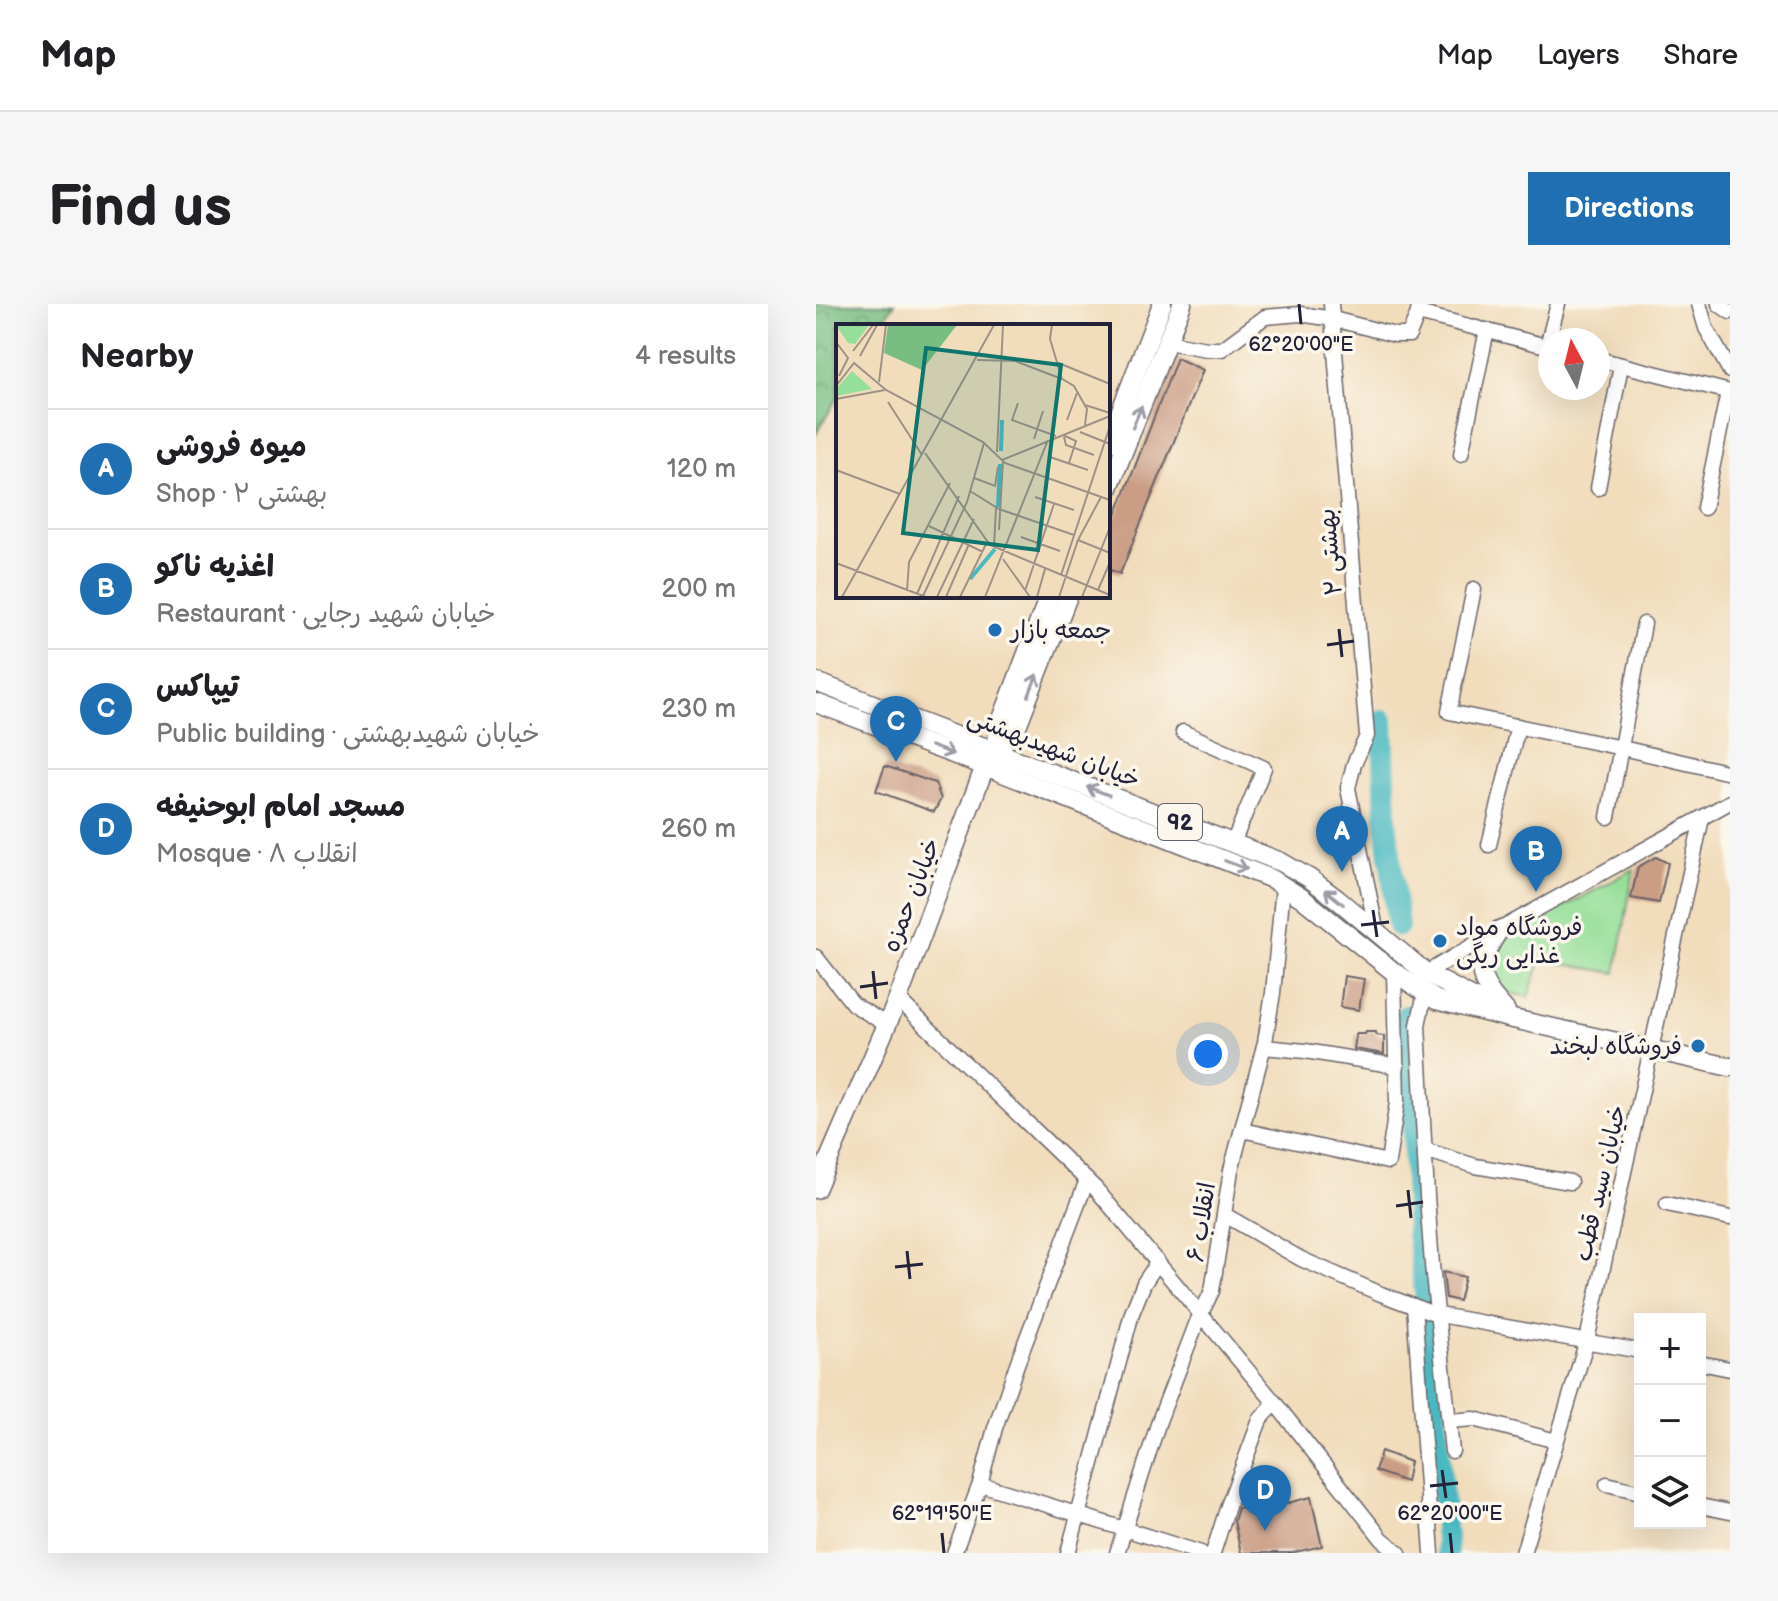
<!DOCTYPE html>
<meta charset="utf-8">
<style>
body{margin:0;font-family:"Balsamiq Sans","Playpen Sans Arabic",sans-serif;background:#f6f6f6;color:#202124}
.controls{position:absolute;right:24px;bottom:24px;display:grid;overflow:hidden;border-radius:0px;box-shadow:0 8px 32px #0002}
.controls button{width:72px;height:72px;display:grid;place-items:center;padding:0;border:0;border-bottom:2px solid #e0e0e0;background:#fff;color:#202124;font:40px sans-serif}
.compass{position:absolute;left:722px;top:24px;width:72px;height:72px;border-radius:50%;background:#fff;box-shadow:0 8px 32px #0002;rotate:353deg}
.you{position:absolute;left:392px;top:750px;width:28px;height:28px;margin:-20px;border:6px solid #fff;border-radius:50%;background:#1a73e8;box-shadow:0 0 0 12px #1a73e833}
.badge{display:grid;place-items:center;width:52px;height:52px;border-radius:50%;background:#1f6fb2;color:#fff;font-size:26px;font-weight:700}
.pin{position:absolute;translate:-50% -66px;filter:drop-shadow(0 2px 4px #0008)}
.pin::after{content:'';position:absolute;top:42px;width:28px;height:24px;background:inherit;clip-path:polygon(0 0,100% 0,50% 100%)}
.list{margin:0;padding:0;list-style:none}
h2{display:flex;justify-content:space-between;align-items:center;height:104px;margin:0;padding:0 32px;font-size:34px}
h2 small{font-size:26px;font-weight:400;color:#757577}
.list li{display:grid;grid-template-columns:52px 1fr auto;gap:24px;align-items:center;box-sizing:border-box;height:120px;padding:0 32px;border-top:2px solid #e0e0e0}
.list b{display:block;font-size:30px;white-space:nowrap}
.list p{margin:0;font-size:26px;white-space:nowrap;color:#757577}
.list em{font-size:26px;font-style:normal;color:#757577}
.icon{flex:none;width:44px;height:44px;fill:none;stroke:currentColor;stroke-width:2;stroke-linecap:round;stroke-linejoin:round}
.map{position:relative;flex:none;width:914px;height:1249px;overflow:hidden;border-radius:0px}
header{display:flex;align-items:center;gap:48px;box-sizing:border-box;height:112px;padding:0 40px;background:#fff;border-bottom:2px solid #e0e0e0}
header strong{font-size:38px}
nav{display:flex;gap:44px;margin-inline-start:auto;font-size:28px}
.intro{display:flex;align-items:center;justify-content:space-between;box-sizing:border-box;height:192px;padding:0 48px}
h1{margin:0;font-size:56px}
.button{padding:20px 36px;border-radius:0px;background:#1f6fb2;color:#fff;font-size:28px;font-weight:700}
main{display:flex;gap:48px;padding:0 48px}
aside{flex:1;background:#fff;border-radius:0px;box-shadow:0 8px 32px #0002}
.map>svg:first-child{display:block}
</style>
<header>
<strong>Map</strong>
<nav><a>Map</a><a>Layers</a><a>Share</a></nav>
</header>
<div class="intro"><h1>Find us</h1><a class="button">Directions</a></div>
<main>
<aside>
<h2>Nearby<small>4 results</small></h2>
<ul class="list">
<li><span class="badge">A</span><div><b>میوه فروشی</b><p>Shop · بهشتی ۲</p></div><em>120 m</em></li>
<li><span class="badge">B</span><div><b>اغذیه ناکو</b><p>Restaurant · خیابان شهید رجایی</p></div><em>200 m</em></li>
<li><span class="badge">C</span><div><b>تیپاکس</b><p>Public building · خیابان شهیدبهشتی</p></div><em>230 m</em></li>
<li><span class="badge">D</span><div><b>مسجد امام ابوحنیفه</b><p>Mosque · انقلاب ۸</p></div><em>260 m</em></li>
</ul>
</aside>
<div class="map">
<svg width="914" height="1249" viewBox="0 0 914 1249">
<defs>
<pattern id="forest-crowns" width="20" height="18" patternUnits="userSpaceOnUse" patternTransform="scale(2)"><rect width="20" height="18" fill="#78be82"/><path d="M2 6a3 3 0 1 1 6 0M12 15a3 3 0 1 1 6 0" fill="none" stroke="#629a6c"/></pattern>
</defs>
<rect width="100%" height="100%" fill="#fbf7ec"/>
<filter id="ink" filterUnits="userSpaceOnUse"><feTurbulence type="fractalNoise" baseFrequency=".0125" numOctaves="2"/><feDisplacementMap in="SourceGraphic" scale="16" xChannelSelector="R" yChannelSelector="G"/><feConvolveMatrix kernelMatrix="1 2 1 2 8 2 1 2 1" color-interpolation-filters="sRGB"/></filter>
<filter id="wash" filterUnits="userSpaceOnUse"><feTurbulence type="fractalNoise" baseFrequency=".006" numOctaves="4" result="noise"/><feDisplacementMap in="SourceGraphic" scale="32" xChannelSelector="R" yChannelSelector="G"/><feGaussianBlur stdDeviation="1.8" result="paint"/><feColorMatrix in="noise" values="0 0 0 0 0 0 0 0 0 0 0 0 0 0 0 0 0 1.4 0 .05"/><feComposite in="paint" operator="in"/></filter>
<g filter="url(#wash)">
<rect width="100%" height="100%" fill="#f1dcbb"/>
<polygon fill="url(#forest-crowns)" stroke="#4d705e" stroke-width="2" points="0,0 78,0 64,22 22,22 22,93 0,130"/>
<path fill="#95df9a" stroke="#5c806a" stroke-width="2" d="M 818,565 L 800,669 L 725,656 L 712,693 C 675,685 674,685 675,646 L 685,637 Z"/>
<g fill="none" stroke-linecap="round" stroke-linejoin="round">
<g stroke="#4ab9c1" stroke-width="22">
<polyline points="567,416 570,517 582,622"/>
<polyline points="590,712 596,790 601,928 610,996"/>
<polyline points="613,1018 631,1249"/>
</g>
</g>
<g id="blocks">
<g fill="#cb9d85">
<polygon points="361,54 387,66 304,270 292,265 292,232"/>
<polygon points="69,462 119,479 125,495 118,508 60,487"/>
<polygon points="840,553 852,559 843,599 815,594 822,563"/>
<polygon points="528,672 548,675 543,706 524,703"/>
<polygon points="550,728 560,728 560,731 568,732 568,750 538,745 540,730 549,730"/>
<polygon points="627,968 649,973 643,997 630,994"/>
<polygon points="565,1147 594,1158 590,1178 559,1167"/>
<polygon points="470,1192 472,1199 495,1193 506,1242 475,1249 425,1249 418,1217 422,1204"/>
</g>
</g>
</g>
<g filter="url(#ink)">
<use href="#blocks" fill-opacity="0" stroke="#6a6368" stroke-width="2"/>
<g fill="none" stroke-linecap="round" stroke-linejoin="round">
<g stroke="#6a6368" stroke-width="17">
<g id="minor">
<polyline points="515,0 551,432 538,460 532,484 561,630"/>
<polyline points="883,0 890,24 914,67"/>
<polyline points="903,0 914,8"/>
<polyline points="602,9 734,43"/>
<polyline points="351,38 391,45 406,45 449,13 484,10 517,15 579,31 593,31 602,9 603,0"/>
<polyline points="731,42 742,0"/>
<polyline points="782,55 914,88"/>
<polyline points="645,150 671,26"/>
<polyline points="782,184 805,61"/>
<polyline points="888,204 912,88"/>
<polyline points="658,285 633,408 806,444 914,469"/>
<polyline points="367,428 448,464 417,539"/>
<polyline points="792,513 828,320"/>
<polyline points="673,541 702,422"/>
<polyline points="0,653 37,700 71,721"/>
<polyline points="606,673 610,669 683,626 914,498"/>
<polyline points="609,689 602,721 611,892 616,961 636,1147"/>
<polyline points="82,695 280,885 459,1099 566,1235 583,1249"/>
<polyline points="448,743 489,747 581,762"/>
<polyline points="426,826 572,858 581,798 578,668"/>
<polyline points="609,846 659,862 754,878"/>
<polyline points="851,900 914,914"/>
<polyline points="409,911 485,955 565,990 618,1010 824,1047"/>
<polyline points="598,1002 616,1249"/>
<polyline points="884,1059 914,1065"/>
<polyline points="633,1117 658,1115 740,1137"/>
<polyline points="164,1180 385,1249"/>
<polyline points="791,1180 824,1188"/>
<polyline points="884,1202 914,1208"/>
<polyline points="138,1249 164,1180 179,1124 201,1060 271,876"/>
<polyline points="252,1249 316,1009 328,979 342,958"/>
<polyline points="301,1249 343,1117 381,1018 396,987 415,866 449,738 457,689 467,582"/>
<polyline points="397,1249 412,1202 444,1116 459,1099"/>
<polyline points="707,1249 771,1036 886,514"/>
</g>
</g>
<g stroke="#6a6368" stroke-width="21">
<g id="major">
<polyline points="292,140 346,0"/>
<polyline points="292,186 366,0"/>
<polyline points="0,378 465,558 493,574 521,595 610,669 670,701"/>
<polyline points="0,399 169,462 456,575 486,594 578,668 620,696 697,715 914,763"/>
<polyline points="179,447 183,423 233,292"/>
<path d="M 683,626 C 658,665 660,674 690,707"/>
<polyline points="0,885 82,695 169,462 179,447 199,427 252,292"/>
</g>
</g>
<use href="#minor" stroke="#fff" stroke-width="14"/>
<use href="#major" stroke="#fff" stroke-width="18"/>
</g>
<defs><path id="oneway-shaft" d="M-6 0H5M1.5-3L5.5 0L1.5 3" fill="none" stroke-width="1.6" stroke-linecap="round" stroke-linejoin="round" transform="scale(2)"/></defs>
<g stroke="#9c9ca7">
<use href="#oneway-shaft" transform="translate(321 113) rotate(-68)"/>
<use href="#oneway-shaft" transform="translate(217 381) rotate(-69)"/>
<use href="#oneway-shaft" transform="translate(126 446) rotate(20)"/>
<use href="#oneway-shaft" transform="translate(282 487) rotate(-159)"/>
<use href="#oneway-shaft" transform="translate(420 561) rotate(21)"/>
<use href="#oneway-shaft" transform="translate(518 593) rotate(-141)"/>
</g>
</g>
<path fill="none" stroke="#22223b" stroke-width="3" d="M 483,0 L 485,20M 523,325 L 526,353M 511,341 L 538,337M 557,606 L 561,633M 545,621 L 573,618M 57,667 L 60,695M 44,683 L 72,679M 592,886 L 595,914M 580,902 L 607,898M 91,947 L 94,975M 79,963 L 107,960M 626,1166 L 630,1194M 614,1182 L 642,1179M 126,1229 L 128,1249M 634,1229 L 636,1249"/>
<g fill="#1f6fb2" stroke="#fbf7ec" stroke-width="3">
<circle cx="179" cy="326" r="8"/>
<circle cx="624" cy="637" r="8"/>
<circle cx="882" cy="742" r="8"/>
</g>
<g text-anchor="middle" stroke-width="7" stroke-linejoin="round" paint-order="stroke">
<rect fill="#fbf7ec" stroke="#636270" stroke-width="2" x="342" y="500" width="44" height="36" rx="6"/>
<g font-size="22" font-weight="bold" fill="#22223b">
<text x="364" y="526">92</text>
</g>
<g font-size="24" fill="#22223b" stroke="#fbf7ec">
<text transform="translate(514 248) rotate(-95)" y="8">بهشتی ۲</text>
<text transform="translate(238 444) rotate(21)" y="8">خیابان شهیدبهشتی</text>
<text transform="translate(95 591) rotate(-69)" y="8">خیابان حمزه</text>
<text transform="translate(784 879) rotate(-77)" y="8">خیابان سید قطب</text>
<text transform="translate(385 918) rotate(-81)" y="8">انقلاب ۶</text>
</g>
<g font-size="24" fill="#22223b" stroke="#fbf7ec" text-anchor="start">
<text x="195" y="334">جمعه بازار</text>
<text x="640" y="631">فروشگاه مواد<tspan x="640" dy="28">غذایی ریگی</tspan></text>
<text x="866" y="750" text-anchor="end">فروشگاه لبخند</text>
</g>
</g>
<g transform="translate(20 20)">
<rect width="274" height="274" fill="#f1dcbb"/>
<path d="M 16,47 L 36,65 L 0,72 L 0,65 Z" fill="#95df9a"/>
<path d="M 52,1 L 121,1 L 86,46 L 48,29 Z" fill="#78be82"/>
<path d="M 0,1 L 33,1 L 19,20 L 12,19 Z" fill="#95df9a"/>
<path fill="none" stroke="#4ab9c1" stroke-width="4" d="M 165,127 L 166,96M 162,183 L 164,140M 134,255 L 159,225"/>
<path fill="none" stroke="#9e9288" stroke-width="2" d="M 216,1 L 214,15 L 226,55M 0,18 L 12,34 L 3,52M 17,27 L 37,1M 24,32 L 41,1M 141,36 L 179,37 L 226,55 L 238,62 L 251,85 L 249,101M 220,38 L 274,60M 43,58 L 50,1M 0,62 L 18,39 L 50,66 L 147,118 L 169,139 L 274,176M 0,75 L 49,66M 52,78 L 86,131M 182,79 L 176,96 L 220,112M 249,81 L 274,89M 231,96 L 241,69M 244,108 L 274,120M 227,111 L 240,117 L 233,139M 228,113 L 230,121 L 258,131M 198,115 L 207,87M 161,128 L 167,1M 89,129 L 154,221 L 274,271M 214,133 L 252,146M 166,136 L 274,92M 0,146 L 64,170M 138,154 L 159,162 L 162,143M 134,167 L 163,185 L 238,211M 199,173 L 238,186M 93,202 L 147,228M 163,206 L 167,137M 185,213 L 224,227M 242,216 L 274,229M 158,223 L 160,184M 167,235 L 194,273M 0,239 L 90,273M 225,251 L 274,102M 262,266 L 274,238M 71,267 L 73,238 L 114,159M 189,267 L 218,180M 81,270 L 123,172M 87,272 L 131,178 L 148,119M 6,273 L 158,1M 101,273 L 138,195M 110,273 L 133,220M 124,273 L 151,218M 149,273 L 212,116M 201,273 L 209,245M 223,273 L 242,216 L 265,173M 246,273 L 274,203"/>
<path fill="#0f766e" fill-opacity="0.15" stroke="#0f766e" stroke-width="4" d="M 90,24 L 225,41 L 202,226 L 67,209 Z"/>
<rect width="274" height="274" fill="none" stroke="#22223b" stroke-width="4"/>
</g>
<g font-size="20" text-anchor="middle" fill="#22223b" stroke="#fbf7ec" stroke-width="7" stroke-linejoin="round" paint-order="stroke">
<text x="485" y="47">62°20'00"E</text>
<text x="126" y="1216">62°19'50"E</text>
<text x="634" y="1216">62°20'00"E</text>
</g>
</svg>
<div class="controls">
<button>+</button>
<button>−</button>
<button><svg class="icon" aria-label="layers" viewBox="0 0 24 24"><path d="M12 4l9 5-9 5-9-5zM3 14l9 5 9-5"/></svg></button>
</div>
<svg class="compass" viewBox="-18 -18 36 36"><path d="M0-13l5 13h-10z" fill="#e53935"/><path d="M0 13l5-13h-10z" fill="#757577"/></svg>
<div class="you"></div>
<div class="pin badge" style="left:526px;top:568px">A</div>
<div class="pin badge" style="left:720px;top:588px">B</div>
<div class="pin badge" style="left:80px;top:458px">C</div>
<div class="pin badge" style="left:449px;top:1227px">D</div>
</div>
</main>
